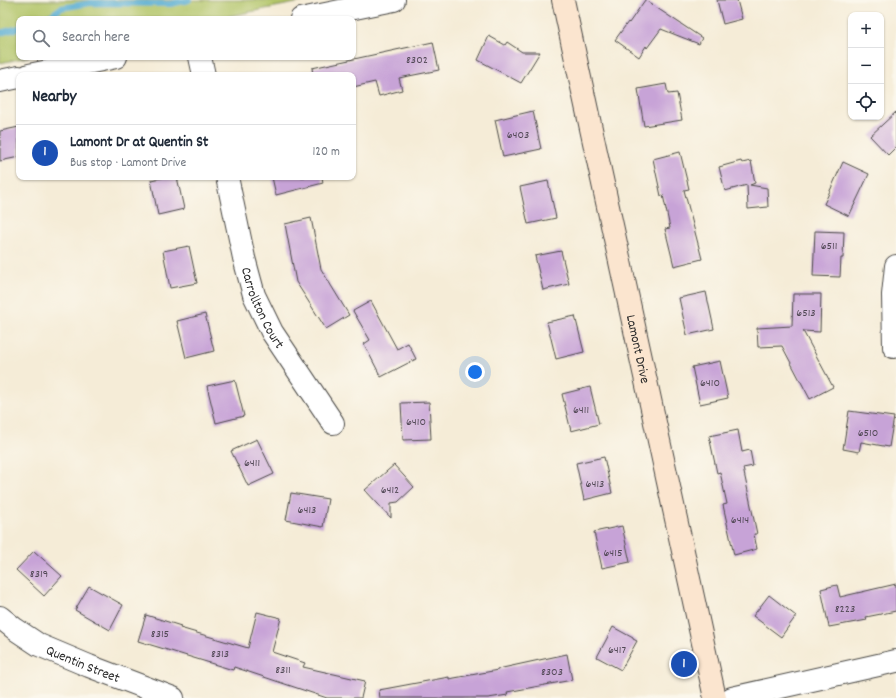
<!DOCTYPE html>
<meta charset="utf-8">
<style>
body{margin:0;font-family:Dekko,sans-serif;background:#f2f2f3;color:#1f2937}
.controls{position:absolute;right:12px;top:12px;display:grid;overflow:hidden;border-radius:8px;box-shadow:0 1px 3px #0004}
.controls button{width:36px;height:36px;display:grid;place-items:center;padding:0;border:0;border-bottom:1px solid #e0e1e3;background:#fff;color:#1f2937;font:20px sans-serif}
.you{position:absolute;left:475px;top:372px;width:14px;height:14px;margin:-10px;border:3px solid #fff;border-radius:50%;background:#1a73e8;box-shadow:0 0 0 6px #1a73e833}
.badge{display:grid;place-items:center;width:26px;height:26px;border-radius:50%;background:#1a73e8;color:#fff;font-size:13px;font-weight:700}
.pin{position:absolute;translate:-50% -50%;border:2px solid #fff;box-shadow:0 1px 4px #0006}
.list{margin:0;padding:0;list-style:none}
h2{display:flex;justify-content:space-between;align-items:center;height:52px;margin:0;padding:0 16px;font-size:17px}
h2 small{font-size:13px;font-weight:400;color:#747a83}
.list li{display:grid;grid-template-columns:26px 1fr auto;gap:12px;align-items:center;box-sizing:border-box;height:56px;padding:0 16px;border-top:1px solid #e0e1e3}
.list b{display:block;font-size:15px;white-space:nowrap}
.list p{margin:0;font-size:13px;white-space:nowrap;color:#747a83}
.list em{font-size:13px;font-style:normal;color:#747a83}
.icon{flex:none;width:22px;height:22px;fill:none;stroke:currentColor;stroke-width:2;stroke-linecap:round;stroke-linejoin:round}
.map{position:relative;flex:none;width:896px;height:698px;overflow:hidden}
.search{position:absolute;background:#fff;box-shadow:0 1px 3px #0004;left:16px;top:16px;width:340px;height:44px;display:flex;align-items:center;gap:10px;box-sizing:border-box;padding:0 14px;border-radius:8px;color:#747a83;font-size:15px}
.panel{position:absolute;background:#fff;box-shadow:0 1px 3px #0004;left:16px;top:72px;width:340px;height:108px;border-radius:8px}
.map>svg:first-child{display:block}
</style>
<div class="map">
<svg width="896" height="698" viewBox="0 0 896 698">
<rect width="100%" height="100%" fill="#fbf7ec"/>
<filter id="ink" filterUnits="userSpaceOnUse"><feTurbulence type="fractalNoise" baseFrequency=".025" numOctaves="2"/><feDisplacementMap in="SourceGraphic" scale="8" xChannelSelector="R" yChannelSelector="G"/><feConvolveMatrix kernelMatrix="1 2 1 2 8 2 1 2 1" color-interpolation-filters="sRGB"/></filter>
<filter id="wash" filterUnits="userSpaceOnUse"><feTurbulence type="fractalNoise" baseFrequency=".012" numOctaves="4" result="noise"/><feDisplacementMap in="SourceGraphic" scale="16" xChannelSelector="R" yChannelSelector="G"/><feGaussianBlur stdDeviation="0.9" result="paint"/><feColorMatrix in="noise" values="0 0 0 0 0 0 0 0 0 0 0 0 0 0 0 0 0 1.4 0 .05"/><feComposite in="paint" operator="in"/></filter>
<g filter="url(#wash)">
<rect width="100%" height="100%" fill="#f5ecd7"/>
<polygon fill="#b2c569" stroke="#6e784a" points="0,0 311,0 214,19 19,19 19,57 29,57 0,63"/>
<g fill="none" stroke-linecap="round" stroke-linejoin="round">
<g stroke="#55acd2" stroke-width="6">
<polyline points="46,19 61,8 91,3 171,4 189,0"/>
<polyline points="0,33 19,28"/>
</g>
</g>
<g id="blocks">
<g fill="#c7a3d7">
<polygon points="645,0 702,38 699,44 661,29 647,48 646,46 639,57 615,40 628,22 629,23"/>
<polygon points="717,0 737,0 742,19 723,24"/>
<polygon points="489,36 505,45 507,42 522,52 540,52 521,83 478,60"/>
<polygon points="433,42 439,70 399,78 402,90 379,96 375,82 353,87 353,75 313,75 312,68"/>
<polygon points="666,84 668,94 677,93 682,120 644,126 638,89"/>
<polygon points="533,111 541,149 503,157 495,120"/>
<polygon points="896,112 896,147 888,155 870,136"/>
<polygon points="19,127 19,157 0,161 0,131"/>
<polygon points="680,152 689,189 684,190 702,259 674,266 665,229 670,228 663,195 661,196 653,159"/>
<polygon points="741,161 742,163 751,161 755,183 750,185 767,188 768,207 748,209 747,185 725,191 719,167"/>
<polygon points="843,162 869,174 849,216 824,204"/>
<polygon points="166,177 177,177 184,209 158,215 151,180"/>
<polygon points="272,177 322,177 323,183 276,195"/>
<polygon points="548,181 556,218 528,224 520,187"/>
<polygon points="311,218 321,269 349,315 326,329 296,282 285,224"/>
<polygon points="815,231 844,232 843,258 841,258 840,277 813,276"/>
<polygon points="189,246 197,283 170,288 163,251"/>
<polygon points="561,251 569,284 543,290 535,256"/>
<polygon points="706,292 714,329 687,335 679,298"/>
<polygon points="793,294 821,294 820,332 803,331 833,387 810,399 782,346 758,347 757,328 792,326"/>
<polygon points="371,301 397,349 408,343 416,359 381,377 364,344 370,340 353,311"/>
<polygon points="205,314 214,351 186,358 177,321"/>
<polygon points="575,316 584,352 556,359 547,322"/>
<polygon points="720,361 728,398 700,404 692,367"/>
<polygon points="235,380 244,416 216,423 207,386"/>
<polygon points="590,387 599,424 571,431 562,394"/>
<polygon points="429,402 431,439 403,440 401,403"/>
<polygon points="849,411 894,417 889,447 861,442 859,452 843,449"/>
<polygon points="738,430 742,452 750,450 753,466 743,468 757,534 754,534 757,549 734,555 723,505 727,504 720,472 717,473 709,436"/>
<polygon points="257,439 274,474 248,486 231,451"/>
<polygon points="604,457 612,493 584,500 576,463"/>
<polygon points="394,465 414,487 398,502 391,503 391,518 365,490"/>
<polygon points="291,493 328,499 323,527 286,520"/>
<polygon points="622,526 630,562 602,568 594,532"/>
<polygon points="34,551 62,576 44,596 16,570"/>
<polygon points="896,584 896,611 866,617 867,620 829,627 821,589 837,585 840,597"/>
<polygon points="89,586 123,605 110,630 75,610"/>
<polygon points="769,595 796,616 781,637 753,616"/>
<polygon points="257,612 281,618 272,652 305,663 303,667 365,681 361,698 327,698 234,667 233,670 138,641 146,615 181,626 180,628 248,648"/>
<polygon points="613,627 633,638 633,639 637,641 621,670 597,657"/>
<polygon points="567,654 572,680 507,692 508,695 488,698 380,698 379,690 449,677 449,679 498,670 498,669"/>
</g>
</g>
</g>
<g filter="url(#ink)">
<use href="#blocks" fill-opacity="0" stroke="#494845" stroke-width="1"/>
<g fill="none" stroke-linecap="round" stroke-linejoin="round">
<g stroke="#494845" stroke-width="24">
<g id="street">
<polyline points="301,19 394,0"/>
<polyline points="200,57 204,75"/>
<polyline points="29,75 116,57"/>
<polyline points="0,81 19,77"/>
<path id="s1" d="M 227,177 L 244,258 L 254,295 L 272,332 L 333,423"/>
<polyline points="894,347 893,295 896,266"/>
<path id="s2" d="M 0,617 L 15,629 L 39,645 L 89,666 L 173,698"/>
<polyline points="732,698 896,661"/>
</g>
</g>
<g stroke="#494845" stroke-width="24">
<g id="secondary">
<path id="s3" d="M 563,0 L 715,698"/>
</g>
</g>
<use href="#street" stroke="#fff" stroke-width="22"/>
<use href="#secondary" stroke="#fbe5cf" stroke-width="22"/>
</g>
</g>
<g text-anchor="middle" stroke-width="3" stroke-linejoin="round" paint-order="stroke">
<g font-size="12" fill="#524956">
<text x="417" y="63">8302</text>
<text x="518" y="138">6403</text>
<text x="829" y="249">6511</text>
<text x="806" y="316">6513</text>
<text x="710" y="386">6410</text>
<text x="581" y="413">6411</text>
<text x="416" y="425">6410</text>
<text x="868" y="436">6510</text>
<text x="252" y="466">6411</text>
<text x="595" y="487">6413</text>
<text x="390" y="493">6412</text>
<text x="307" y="513">6413</text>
<text x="740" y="523">6414</text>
<text x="613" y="556">6415</text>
<text x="39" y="577">8319</text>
<text x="845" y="612">8223</text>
<text x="160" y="637">8315</text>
<text x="617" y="653">6417</text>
<text x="220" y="657">8313</text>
<text x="283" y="673">8311</text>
<text x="552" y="675">8303</text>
</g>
<g font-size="14" fill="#2b2b2b" stroke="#fbf7ec">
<text dy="5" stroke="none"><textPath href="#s1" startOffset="136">Carrollton Court</textPath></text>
<text dy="5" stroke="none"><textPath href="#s3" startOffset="357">Lamont Drive</textPath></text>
<text dy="5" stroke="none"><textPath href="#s2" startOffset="96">Quentin Street</textPath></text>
</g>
</g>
</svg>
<div class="controls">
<button>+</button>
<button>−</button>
<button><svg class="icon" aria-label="locate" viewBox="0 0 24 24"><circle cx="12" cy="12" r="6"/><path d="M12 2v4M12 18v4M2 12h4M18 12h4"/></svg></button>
</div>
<div class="you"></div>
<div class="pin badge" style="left:684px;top:664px;background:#1a4fb4">1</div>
<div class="search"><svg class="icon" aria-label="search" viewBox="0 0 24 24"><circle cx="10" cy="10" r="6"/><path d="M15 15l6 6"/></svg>Search here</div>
<section class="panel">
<h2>Nearby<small></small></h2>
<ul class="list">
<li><span class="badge" style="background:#1a4fb4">1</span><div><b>Lamont Dr at Quentin St</b><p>Bus stop · Lamont Drive</p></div><em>120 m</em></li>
</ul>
</section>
</div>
